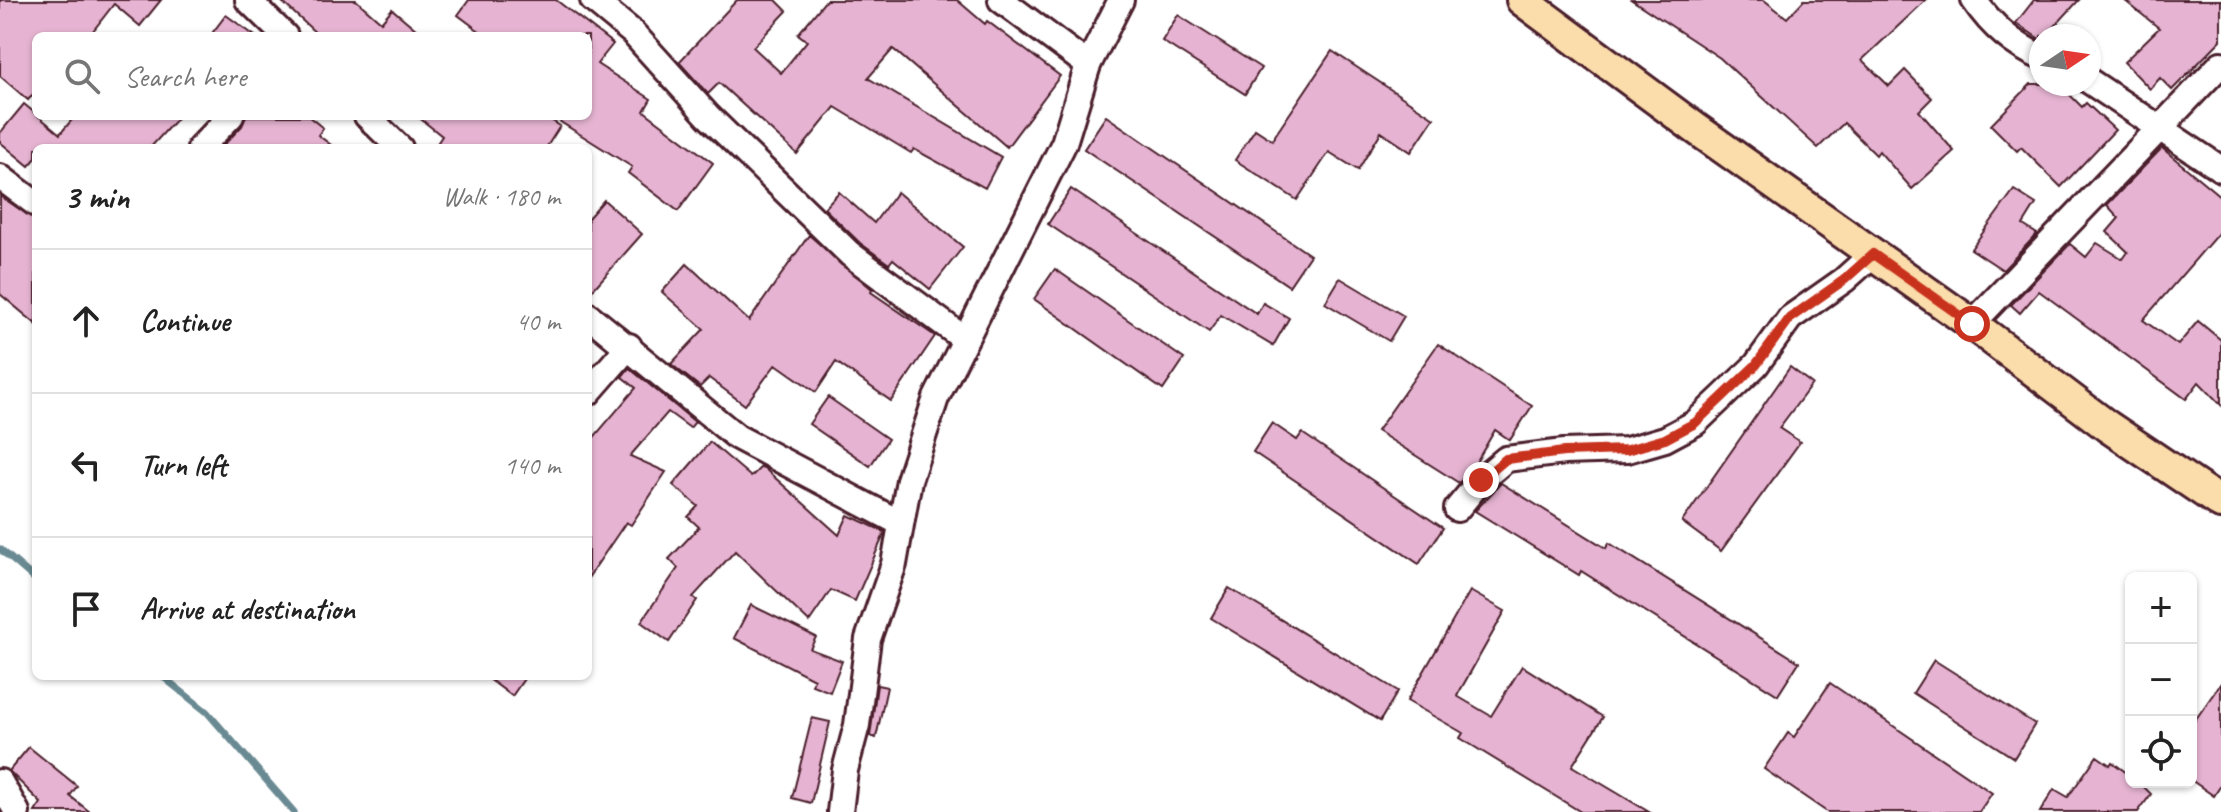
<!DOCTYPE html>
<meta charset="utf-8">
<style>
body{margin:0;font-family:Caveat,sans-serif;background:#f6f6f6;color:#222}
.controls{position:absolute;right:24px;bottom:24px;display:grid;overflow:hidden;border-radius:12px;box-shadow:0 2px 6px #0004}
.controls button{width:72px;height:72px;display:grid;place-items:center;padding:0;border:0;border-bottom:2px solid #e0e0e0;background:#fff;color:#222;font:40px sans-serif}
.compass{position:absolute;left:2029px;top:24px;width:72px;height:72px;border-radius:50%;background:#fff;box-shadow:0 2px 6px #0004;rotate:77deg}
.stop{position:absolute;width:24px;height:24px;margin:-18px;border:6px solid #c8321e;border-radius:50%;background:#fff}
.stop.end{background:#c8321e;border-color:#fff;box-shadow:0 2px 8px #0008}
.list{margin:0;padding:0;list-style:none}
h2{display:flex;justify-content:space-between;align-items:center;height:104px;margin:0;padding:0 32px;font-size:34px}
h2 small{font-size:26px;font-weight:400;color:#767676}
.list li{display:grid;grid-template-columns:52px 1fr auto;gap:24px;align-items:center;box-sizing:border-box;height:144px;padding:0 32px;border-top:2px solid #e0e0e0}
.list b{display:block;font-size:30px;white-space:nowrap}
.list em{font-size:26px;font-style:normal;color:#767676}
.icon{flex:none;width:44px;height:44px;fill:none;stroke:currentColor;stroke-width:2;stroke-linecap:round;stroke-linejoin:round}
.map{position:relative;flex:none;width:2221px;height:812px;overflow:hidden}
.search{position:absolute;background:#fff;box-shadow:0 2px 6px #0004;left:32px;top:32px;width:560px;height:88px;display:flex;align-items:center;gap:20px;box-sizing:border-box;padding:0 28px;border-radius:12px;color:#767676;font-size:30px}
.panel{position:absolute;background:#fff;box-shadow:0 2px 6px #0004;left:32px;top:144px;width:560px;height:536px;border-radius:12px}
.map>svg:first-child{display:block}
</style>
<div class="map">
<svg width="2221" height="812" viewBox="0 0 2221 812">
<rect width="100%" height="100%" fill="#fff"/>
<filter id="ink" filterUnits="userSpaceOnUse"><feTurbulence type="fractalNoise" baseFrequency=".0125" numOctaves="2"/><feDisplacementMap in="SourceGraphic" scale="16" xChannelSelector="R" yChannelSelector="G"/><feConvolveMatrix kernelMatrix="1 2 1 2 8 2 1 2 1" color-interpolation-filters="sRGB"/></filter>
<g filter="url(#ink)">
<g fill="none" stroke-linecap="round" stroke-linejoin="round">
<g stroke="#6b8a93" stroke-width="7">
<polyline points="0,549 36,580"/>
<polyline points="162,676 207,712 294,812"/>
</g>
</g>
<g fill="#e6b4d2" stroke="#4a1f2b" stroke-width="2">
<polygon points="0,0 161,0 140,26 114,4 89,36 36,36 36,91 28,100 0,76"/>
<polygon points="280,0 356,0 381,22 392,9 424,36 319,36"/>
<polygon points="469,0 556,0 613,44 597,64 651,99 644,111 713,163 678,211 628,173 632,167 551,116 588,116 588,36 486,36 458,15"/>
<polygon points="737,0 776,0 787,11 753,47 781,73 807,41 798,34 826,0 957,0 985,24 987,21 1060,76 1007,147 893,49 868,78 1001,157 985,188 914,149 911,153 835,107 797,154 719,83 708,94 679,62"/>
<polygon points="1632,0 1764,0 1787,18 1804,0 1926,0 1862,60 1889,86 1905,70 1932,98 1919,111 1954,151 1912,189 1879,151 1876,155 1844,123 1818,148 1720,58"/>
<polygon points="2034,0 2079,0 2046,36 2041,36 2041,40 2016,23"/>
<polygon points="2124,0 2221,0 2221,40 2172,90 2160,78 2150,89 2124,62 2159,28"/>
<polygon points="226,15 255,36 210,36"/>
<polygon points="1178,15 1261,68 1245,94 1162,41"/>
<polygon points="1332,51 1434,118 1411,152 1381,132 1358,170 1329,152 1297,200 1235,160 1255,129 1272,140"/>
<polygon points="2031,84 2059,84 2082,107 2086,103 2115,130 2061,187 2021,147 2017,151 1991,125"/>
<polygon points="24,104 60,134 75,116 179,116 150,148 36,148 36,158 29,166 0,142 0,133"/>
<polygon points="246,116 308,116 323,128 318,135 335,148 221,148 242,126"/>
<polygon points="417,116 545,116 560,126 546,148 434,148 442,136"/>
<polygon points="1106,116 1310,255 1289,286 1084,149"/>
<polygon points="2162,148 2221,197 2221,230 2143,320 2178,345 2198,321 2221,340 2221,405 2199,382 2186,399 2039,291 2020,313 2011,305 2070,244 2086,257 2097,243 2123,259 2128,252 2107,232 2119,218 2107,205"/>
<polygon points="1071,189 1257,314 1263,303 1289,318 1273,346 1221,315 1209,332 1048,224"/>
<polygon points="2014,190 2036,204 2023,225 2037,234 2003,270 1971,249"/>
<polygon points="839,192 874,223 897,192 963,247 930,289 893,259 889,264 860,243 824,208"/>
<polygon points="0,196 36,220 36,324 0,294"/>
<polygon points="604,200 642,234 588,295 588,218"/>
<polygon points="809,235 872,289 871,292 935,336 891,401 836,362 816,392 776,364 745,405 709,378 700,387 671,364 704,329 662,292 687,264 749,321"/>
<polygon points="1055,269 1184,359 1163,390 1034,299"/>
<polygon points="1340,278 1404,316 1389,341 1325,303"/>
<polygon points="1438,344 1532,406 1510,440 1495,430 1474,466 1459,483 1377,431"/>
<polygon points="1790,367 1812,384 1779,428 1800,442 1721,551 1682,522"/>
<polygon points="629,368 695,422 690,428 668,412 630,456 666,472 631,525 626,522 588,578 588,444 636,388 622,377"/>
<polygon points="828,397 888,439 870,466 809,424"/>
<polygon points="1272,423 1297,440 1302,433 1443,528 1419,564 1253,452"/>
<polygon points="710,442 751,477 761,467 764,468 839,535 848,515 885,532 855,601 831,590 809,622 735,551 693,597 697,600 669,642 641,622 678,568 669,559 699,527 688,517 698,506 673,485"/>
<polygon points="1501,483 1606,548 1609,543 1799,662 1778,695 1581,571 1579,575 1475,511"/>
<polygon points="1229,588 1398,691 1380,721 1211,618"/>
<polygon points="1470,591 1505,611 1457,696 1491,716 1522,666 1603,717 1572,766 1649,812 1581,812 1460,738 1463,733 1407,701"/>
<polygon points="751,605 816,637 810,649 842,661 830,692 812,685 814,679 734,638"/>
<polygon points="1934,660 2035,724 2014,758 1913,693"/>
<polygon points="485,676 526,676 512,696"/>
<polygon points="1830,683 1992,793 1979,812 1827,812 1764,769 1788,733 1794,737"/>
<polygon points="2221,683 2221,785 2214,796 2191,780 2191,726"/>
<polygon points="877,685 887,687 876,738 870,736"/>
<polygon points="812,718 830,722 811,803 792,798"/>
<polygon points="29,747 77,786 70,796 90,812 35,812 41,803 9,771"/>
<polygon points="2097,756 2110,765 2112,762 2131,776 2131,782 2139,782 2151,794 2138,812 2040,812 2054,789 2068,797"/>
</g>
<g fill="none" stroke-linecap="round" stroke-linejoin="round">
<g stroke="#4a1f2b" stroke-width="30">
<g id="minor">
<polyline points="248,0 285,36"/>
<polyline points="593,0 632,32 708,116 850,254 963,338"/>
<polyline points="1001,0 1088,65"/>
<path d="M 1974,0 C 1991,25 2013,45 2041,57"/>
<polyline points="2089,81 2221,169"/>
<polyline points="367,116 400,148"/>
<polyline points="200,148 231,116"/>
<polyline points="0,177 36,204"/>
<polyline points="588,315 737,437 900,523"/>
<polyline points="1972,324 2221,64"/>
<polyline points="588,393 629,346"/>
<polyline points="1457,509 1481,480 1506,459 1564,452 1627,450 1665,439 1695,423 1756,365 1790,318 1844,280 1873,254"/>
<polyline points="0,782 17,812"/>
<polyline points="840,812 845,770 857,725 868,639 894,564 909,480 936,398 1064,143 1088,65 1121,0"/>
</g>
</g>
<g stroke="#4a1f2b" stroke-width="36">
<polyline id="major" points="1522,0 1695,128 1972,324 2107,426 2221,503"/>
</g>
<use href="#minor" stroke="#fff" stroke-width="24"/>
<use href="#major" stroke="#fbddab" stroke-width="30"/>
</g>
</g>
<g fill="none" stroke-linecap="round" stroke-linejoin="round" filter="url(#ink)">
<polyline stroke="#c8321e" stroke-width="10" points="1481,480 1506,459 1564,452 1627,450 1665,439 1695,423 1756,365 1790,318 1844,280 1873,254 1972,324"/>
</g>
</svg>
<div class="controls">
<button>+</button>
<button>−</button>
<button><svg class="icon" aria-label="locate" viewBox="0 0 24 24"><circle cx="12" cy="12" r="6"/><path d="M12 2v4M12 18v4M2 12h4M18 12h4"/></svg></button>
</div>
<svg class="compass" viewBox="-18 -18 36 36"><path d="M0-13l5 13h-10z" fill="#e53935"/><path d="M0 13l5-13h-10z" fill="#767676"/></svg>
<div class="stop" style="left:1972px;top:324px"></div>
<div class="stop end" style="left:1481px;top:480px"></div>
<div class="search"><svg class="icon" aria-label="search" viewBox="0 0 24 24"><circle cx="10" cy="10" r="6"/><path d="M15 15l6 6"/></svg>Search here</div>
<section class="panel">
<h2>3 min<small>Walk · 180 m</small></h2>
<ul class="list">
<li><svg class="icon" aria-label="ahead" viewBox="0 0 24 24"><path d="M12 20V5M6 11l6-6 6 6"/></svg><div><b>Continue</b></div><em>40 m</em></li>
<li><svg class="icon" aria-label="left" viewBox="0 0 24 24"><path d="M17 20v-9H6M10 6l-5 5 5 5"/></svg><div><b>Turn left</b></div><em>140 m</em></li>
<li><svg class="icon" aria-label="arrive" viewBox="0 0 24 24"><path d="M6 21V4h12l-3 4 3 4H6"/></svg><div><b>Arrive at destination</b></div></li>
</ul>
</section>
</div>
